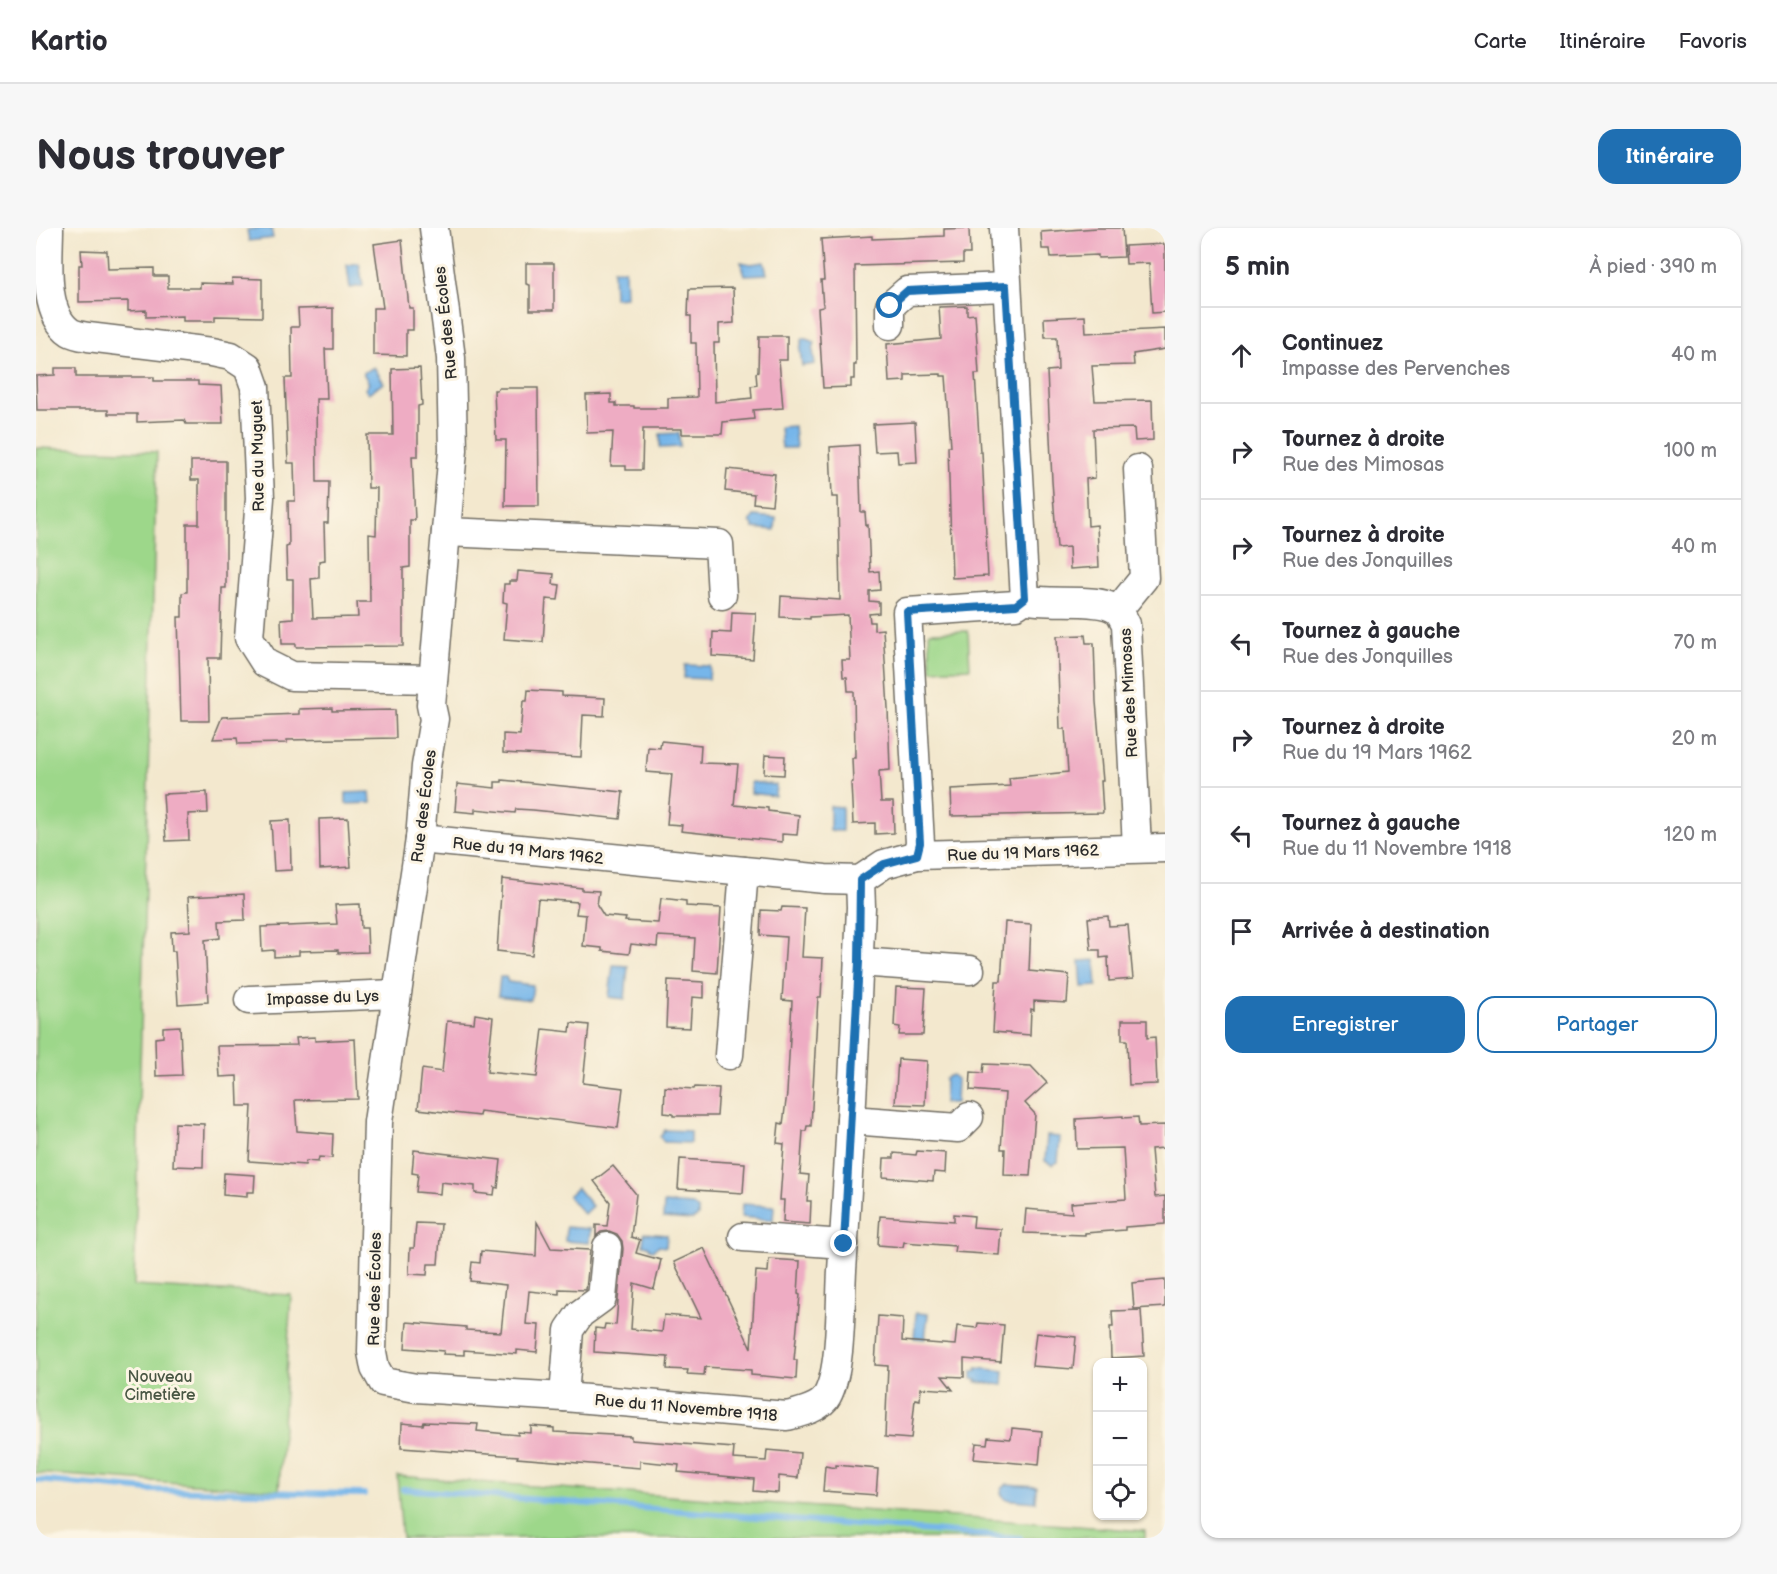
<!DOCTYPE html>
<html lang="fr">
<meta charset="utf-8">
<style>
body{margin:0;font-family:"Balsamiq Sans",sans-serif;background:#f7f7f7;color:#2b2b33}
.controls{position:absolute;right:18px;bottom:18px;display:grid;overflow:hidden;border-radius:12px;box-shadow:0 2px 4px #0004}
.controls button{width:54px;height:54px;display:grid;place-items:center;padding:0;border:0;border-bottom:2px solid #e1e1e2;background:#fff;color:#2b2b33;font:30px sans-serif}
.stop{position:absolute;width:18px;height:18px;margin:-14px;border:4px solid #1f6fb2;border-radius:50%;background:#fff}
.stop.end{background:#1f6fb2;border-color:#fff;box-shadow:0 2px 6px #0008}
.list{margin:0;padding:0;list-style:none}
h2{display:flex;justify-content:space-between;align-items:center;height:78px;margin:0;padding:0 24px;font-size:26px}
h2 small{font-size:20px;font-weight:400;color:#7c7c81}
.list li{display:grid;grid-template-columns:39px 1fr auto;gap:18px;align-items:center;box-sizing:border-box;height:96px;padding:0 24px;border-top:2px solid #e1e1e2}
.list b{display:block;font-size:22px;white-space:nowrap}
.list p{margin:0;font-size:20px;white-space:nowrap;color:#7c7c81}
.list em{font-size:20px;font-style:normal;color:#7c7c81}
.actions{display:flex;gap:12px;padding:18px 24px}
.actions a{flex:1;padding:14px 0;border:2px solid #1f6fb2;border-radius:18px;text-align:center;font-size:21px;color:#1f6fb2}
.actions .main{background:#1f6fb2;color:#fff}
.icon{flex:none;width:33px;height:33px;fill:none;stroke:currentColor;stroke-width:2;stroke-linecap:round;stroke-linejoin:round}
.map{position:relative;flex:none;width:1129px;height:1310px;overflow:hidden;border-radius:18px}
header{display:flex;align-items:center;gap:36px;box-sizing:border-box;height:84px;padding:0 30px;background:#fff;border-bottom:2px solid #e1e1e2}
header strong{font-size:28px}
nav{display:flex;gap:33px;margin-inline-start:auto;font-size:21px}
.intro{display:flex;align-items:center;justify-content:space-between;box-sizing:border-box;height:144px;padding:0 36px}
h1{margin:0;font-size:42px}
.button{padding:15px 27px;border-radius:18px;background:#1f6fb2;color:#fff;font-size:21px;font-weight:700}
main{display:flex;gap:36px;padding:0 36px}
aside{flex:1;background:#fff;border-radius:18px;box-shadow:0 2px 4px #0004}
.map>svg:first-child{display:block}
</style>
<header>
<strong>Kartio</strong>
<nav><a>Carte</a><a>Itinéraire</a><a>Favoris</a></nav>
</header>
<div class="intro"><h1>Nous trouver</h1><a class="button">Itinéraire</a></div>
<main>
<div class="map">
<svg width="1129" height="1310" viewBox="0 0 1129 1310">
<rect width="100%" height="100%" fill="#fcf5e5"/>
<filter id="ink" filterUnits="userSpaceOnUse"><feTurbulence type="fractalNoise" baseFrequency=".0167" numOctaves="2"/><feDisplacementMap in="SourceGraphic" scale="12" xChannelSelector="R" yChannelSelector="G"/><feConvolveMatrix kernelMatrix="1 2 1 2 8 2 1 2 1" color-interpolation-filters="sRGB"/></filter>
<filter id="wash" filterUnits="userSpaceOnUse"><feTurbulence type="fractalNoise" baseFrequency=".008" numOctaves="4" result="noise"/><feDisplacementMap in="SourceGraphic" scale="24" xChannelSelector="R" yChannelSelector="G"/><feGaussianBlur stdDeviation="1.35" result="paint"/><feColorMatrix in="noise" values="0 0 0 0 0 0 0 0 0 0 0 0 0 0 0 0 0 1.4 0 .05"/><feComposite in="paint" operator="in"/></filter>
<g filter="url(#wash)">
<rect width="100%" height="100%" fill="#f3e8ce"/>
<g fill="#9dd78a" stroke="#64815a" stroke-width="1.5">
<polygon points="0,220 121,224 98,1058 255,1067 243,1262 0,1245"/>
<polygon points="932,403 934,440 895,442 893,404"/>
<polygon points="361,1248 1109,1303 1109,1310 366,1310"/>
</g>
<g fill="#76b6ea" stroke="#50708a" stroke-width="1.5">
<polygon points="223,0 235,0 237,10 213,13 211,2"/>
<polygon points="705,34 715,36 728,34 731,46 709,47"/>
<polygon points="323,35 327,58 314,60 311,37"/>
<polygon points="577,42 589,42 590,69 578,70"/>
<polygon points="767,110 779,114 777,122 779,136 766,138 764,121"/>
<polygon points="338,139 348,155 332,165 329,161 333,155 327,145"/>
<polygon points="758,198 760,220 746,220 744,199"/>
<polygon points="643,205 644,219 624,220 624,206"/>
<polygon points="718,288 740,290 739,302 717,300 718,298 714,294"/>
<polygon points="649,437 674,438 673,451 648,450"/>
<polygon points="715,554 740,557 739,568 714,565"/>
<polygon points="334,564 335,575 310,576 310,565"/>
<polygon points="794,578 806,579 806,603 794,603"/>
<polygon points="1059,732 1061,758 1046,759 1044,733"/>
<polygon points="577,737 592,738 589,771 573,769"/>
<polygon points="464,749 470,749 472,754 497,757 495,772 462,768"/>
<polygon points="916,847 921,851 920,875 908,875 909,850"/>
<polygon points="629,902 654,903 654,915 628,914 624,909"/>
<polygon points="1011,908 1024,909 1022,934 1016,937 1009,933"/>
<polygon points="541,960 556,978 548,986 532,968"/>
<polygon points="628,975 657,977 662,982 662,988 656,992 627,990"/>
<polygon points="706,976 738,978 737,992 705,989"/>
<polygon points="530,999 554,1001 553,1015 529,1013"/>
<polygon points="608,1005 631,1007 630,1019 622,1018 617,1022 614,1021 612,1018 607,1017"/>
<polygon points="880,1085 892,1086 889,1111 878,1110"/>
<polygon points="941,1140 968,1143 967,1157 940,1154 941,1152 936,1151 936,1143 941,1143"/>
<polygon points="971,1256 1000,1258 999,1274 969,1271 965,1265 966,1261"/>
</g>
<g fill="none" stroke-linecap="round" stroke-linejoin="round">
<g stroke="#76b6ea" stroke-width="6">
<polyline points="0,1252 114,1262 328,1266"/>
<polyline points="367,1261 984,1310"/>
</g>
</g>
<g id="blocks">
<g fill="#eeacc3">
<polygon points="933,0 934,26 927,26 927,35 819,38 820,137 818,137 818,151 815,151 815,159 787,160 782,80 787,79 785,52 788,52 785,11 836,8 836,11 908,8 908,1"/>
<polygon points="1061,0 1086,0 1088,29 1062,30 1062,27 1015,29 1014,21 1006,21 1005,4"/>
<polygon points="366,12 373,80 377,80 377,102 370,102 370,128 337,127 337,80 347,80 338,16"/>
<polygon points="1129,16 1129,84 1116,85 1113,35 1090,36 1089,18"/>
<polygon points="45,22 71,23 72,41 118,40 118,48 132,48 132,60 164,60 164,55 197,56 196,50 226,51 226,89 179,88 179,93 147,93 147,88 110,89 110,82 92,83 92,73 43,74 43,37 46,37"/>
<polygon points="490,35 518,35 518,82 494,82 494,57 490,56"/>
<polygon points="697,60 698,95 683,96 683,115 678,115 679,174 716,170 715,158 721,157 720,145 722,144 723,108 751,108 751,132 743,132 747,180 717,182 718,191 687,194 686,206 646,206 646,201 607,201 606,242 590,242 590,238 575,238 577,204 551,205 550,167 575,166 575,175 580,175 580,178 598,178 598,180 632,180 632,170 661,169 660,115 655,115 655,88 652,88 653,61"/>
<polygon points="931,78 931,87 939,86 941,114 943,146 939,146 944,224 946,224 952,348 916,350 912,218 915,218 910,148 905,148 905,146 869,147 869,153 853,154 851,116 905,111 903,79"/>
<polygon points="297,80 297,121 289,121 291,171 280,171 281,254 293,254 292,295 288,295 289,332 283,333 283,350 275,351 277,390 322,389 321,374 334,374 333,306 340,307 341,260 332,260 331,207 357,207 356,141 384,140 386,177 382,178 382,228 376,228 379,292 374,292 374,339 367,340 367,418 260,419 260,416 246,416 245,391 257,390 257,351 251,351 250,319 253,318 252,273 259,273 258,235 252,235 249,150 256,150 255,99 263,99 262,81"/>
<polygon points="1049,88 1050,105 1129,101 1129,121 1097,126 1098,137 1056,138 1059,173 1116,172 1117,212 1099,213 1098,200 1057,201 1059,250 1050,251 1052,298 1061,297 1063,339 1034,341 1033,319 1021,320 1016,253 1011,143 1022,142 1021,109 1009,109 1008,90"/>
<polygon points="19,140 40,140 40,149 118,149 118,153 162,153 162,157 185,158 187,196 150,196 148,192 101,194 101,186 72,186 72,182 1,182 0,148 19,147"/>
<polygon points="462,160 502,160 503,278 469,278 470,212 460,212 458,162 461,162"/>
<polygon points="879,194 881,234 862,235 861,223 839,224 837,196"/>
<polygon points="823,217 825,284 829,284 830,298 832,297 834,344 843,343 844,362 833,363 833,373 843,374 843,385 833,386 834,394 838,394 838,402 847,401 852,480 854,542 843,543 845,574 857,574 858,605 839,606 839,595 817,596 815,555 817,554 816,530 819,530 818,463 812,463 811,449 807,449 806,432 814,432 812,387 774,389 774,391 744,389 745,368 804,372 802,269 796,269 794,219"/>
<polygon points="155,233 190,233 190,360 186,360 184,430 172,430 173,493 145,493 142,389 146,389 146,365 151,364 151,296 163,296 163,252 155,252"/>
<polygon points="691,241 739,246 736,277 717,275 718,266 689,263"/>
<polygon points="482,343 518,346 517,356 524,357 522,372 510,371 507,414 468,411 471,375 467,374 468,356 473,356 473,353 481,353"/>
<polygon points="696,384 720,385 717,431 676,428 677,404 695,405"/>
<polygon points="1049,407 1050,415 1058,415 1060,474 1067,553 1065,553 1067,585 915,588 914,561 974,558 973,550 1032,544 1029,501 1024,501 1021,408"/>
<polygon points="492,462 526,464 526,468 569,470 568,488 547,487 545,529 467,525 467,506 484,507 487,473 491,473"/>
<polygon points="296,480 296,483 359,482 360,510 251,512 251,515 202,516 201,510 177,511 186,489 263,486 263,481"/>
<polygon points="625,513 665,517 664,535 702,536 698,577 732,580 732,583 763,587 761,607 746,606 746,614 645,603 646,597 631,596 636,546 610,544 612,519 624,520"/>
<polygon points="729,527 749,528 748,547 728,546"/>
<polygon points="466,552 587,564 584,591 497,582 480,581 479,585 439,581 439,585 419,583 421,556 459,560 459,554 466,554"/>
<polygon points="171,564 172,585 152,586 153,612 130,613 127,566"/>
<polygon points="312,590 315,639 284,641 283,591"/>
<polygon points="254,592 255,642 238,643 235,593"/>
<polygon points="466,651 546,660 546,662 563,663 561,677 568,688 590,690 589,693 622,695 625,670 650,673 650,678 685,680 681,745 657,743 659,710 622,708 621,719 595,716 593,726 566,723 566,720 547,718 550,687 540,686 542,674 502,671 496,727 461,723"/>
<polygon points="208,666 209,692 183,693 184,710 169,712 172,774 142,776 139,723 136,723 135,704 154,703 152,669"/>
<polygon points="324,676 325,700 331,700 332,724 302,725 302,722 263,723 263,727 238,729 238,722 226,723 225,699 301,696 299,677"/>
<polygon points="746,679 769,680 766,729 787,730 785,769 782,769 775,898 771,898 770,903 767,903 764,946 773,947 771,973 775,973 774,996 747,994 748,972 744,972 748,916 741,915 743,895 747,896 751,865 756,773 746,772 750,709 724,707 725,682 745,683"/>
<polygon points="1072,688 1073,698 1092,697 1097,751 1073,753 1072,729 1064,730 1064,722 1055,722 1052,690"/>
<polygon points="969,694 995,696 993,743 1033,747 1031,775 998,773 998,782 995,781 994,807 957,804 960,753 965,753"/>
<polygon points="632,752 668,754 668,770 656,769 654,800 630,799"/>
<polygon points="860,759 890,760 887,807 863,807 864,799 858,798"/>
<polygon points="439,786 457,789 451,844 501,849 507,801 534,804 535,795 553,797 547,855 587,860 582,900 444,883 443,888 382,881 386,841 406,844 411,793 438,795"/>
<polygon points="1086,792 1111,792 1111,810 1119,809 1121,856 1093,857 1091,812 1086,812"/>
<polygon points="144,798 146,847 120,848 119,810 127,809 127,799"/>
<polygon points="279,809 279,813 319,811 322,871 259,872 261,903 297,906 296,930 283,929 282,934 270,933 269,937 213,933 216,878 202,878 201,848 183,849 181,818 261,817 260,810"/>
<polygon points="862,831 891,833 889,877 859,876"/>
<polygon points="948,836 995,838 1011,855 989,875 999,886 994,948 968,947 969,921 965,921 969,865 934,862 935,844 947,845"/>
<polygon points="629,859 658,861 659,859 683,860 681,888 637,888 637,886 628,885"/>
<polygon points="1087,888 1087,890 1102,889 1103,898 1129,897 1129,920 1115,921 1119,969 1129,968 1129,996 1089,999 1089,1002 1049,1005 1049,1007 988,1005 990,981 1036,985 1035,975 1090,971 1087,920 1041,921 1040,891"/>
<polygon points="139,895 168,896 167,939 137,938"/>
<polygon points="378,922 465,932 462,960 459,959 458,967 439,965 439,958 405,954 404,966 380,964 382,946 376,945"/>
<polygon points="881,923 910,925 909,945 898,944 897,953 847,949 848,930 858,930 858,925 880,927"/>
<polygon points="644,931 709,935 707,965 642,961"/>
<polygon points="577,938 600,966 595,1009 604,1012 600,1025 625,1032 618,1061 598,1055 595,1101 626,1104 628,1087 665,1090 638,1034 668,1020 715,1120 720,1043 732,1044 733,1031 764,1033 762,1066 764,1067 758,1132 761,1132 760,1151 715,1147 715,1142 669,1139 668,1147 651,1146 652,1142 631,1141 632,1129 558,1124 559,1100 568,1101 569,1096 580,1097 582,1072 587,1021 586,1013 581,1006 573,1003 565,1004 560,1008 560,997 571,998 574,974 558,953"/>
<polygon points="188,945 219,947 218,964 211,964 211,969 187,967"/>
<polygon points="918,986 938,988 937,999 965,1001 963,1027 918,1024 919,1018 868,1014 867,1019 842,1017 844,988 918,993"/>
<polygon points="501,994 515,1020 554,1022 550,1062 523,1061 523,1066 493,1063 490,1096 503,1097 501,1124 481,1122 481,1126 428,1122 428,1127 407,1126 408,1123 369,1120 371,1094 430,1099 430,1102 465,1104 470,1057 434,1053 436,1034 444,1035 445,1023 500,1028"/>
<polygon points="380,995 405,996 402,1036 392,1036 391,1047 373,1046 374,1020 378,1020"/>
<polygon points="1129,1052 1129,1079 1098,1081 1096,1055"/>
<polygon points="1105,1082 1108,1128 1075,1130 1074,1099 1077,1099 1076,1083"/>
<polygon points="842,1088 867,1090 866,1113 919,1117 921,1098 941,1100 942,1095 968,1097 965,1134 928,1131 928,1149 906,1148 917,1162 885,1160 884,1172 879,1171 875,1211 849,1209 852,1138 839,1137"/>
<polygon points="1000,1105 1040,1109 1037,1141 996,1138"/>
<polygon points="388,1194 442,1196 441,1203 482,1207 482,1204 495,1205 495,1198 518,1200 518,1204 595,1208 595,1212 698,1220 697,1231 730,1233 731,1222 764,1225 762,1250 743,1248 742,1265 717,1263 718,1251 642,1244 643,1237 604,1233 604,1240 481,1230 482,1228 365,1220 366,1195 387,1197"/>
<polygon points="976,1200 1006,1203 1003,1237 938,1231 940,1215 951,1216 952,1209 975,1211"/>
<polygon points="800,1237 842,1241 840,1267 787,1263 789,1238 800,1240"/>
</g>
</g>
</g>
<g filter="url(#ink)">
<use href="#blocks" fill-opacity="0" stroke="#716d64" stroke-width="1.5"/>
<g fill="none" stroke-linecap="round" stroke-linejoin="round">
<g stroke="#716d64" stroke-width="31">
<g id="minor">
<path d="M 13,0 C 13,29 6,85 34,104 C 39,107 46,108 52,109 L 176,124 L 195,128 L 212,139 L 219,159 L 224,270 L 213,410 L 229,435 L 255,448 L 397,451"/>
<path d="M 398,0 L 415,130 L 417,222 L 395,477 L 398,491 L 390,538 L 384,611 L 342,894 L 336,1124 L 339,1140 L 347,1154 L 380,1160 L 528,1169 L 751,1188 C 763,1185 785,1180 791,1168 C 806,1141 804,1075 806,1043 C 814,921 820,800 825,679 L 824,652"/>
<path d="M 968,0 L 989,371 C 1013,378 1067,367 1083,384 C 1086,387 1088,393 1090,396 L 1101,620"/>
<polyline points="854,97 854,78 871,63 970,59"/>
<polyline points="410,304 683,316 686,367"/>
<polyline points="1082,382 1108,350 1102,241"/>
<polyline points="384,611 789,651 824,652 848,636 881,627 1129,620"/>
<polyline points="881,627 884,615 871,384 980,377 989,371"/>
<polyline points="823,734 934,742"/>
<polyline points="213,772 360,766"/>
<polyline points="693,827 708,643"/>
<polyline points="815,892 922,900 933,889"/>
<polyline points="707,1009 808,1016"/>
<polyline points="528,1169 533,1102 544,1086 566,1070 571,1019"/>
</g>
</g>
<use href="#minor" stroke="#fff" stroke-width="28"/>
</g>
</g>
<g fill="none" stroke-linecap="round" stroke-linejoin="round" filter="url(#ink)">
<polyline stroke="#1f6fb2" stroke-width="8" points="808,1016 823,734 824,652 848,636 881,627 884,615 871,384 980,377 989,370 970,58 871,63 854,78"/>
</g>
<g text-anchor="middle" stroke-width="6" stroke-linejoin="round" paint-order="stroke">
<g font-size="16" fill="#2b2b2b" stroke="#fcf5e5">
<text transform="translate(409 95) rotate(-96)" y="6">Rue des Écoles</text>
<text transform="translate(221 228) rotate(-91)" y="6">Rue du Muguet</text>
<text transform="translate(1092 465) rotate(-93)" y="6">Rue des Mimosas</text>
<text transform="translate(387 578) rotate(-83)" y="6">Rue des Écoles</text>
<text transform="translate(492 622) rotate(6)" y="6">Rue du 19 Mars 1962</text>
<text transform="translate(987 624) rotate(-2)" y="6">Rue du 19 Mars 1962</text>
<text transform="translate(287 769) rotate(-2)" y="6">Impasse du Lys</text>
<text transform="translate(338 1061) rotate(-89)" y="6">Rue des Écoles</text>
<text transform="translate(650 1179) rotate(5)" y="6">Rue du 11 Novembre 1918</text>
</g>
<g font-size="16" fill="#485643" stroke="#fcf5e5">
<text x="124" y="1154">Nouveau<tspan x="124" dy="18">Cimetière</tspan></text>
</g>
</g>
</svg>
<div class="controls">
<button>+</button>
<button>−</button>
<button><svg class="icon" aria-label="locate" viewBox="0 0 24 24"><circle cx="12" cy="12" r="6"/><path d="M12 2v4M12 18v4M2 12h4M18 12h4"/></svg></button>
</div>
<div class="stop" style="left:854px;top:78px"></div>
<div class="stop end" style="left:808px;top:1016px"></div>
</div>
<aside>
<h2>5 min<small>À pied · 390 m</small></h2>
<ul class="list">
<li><svg class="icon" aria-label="ahead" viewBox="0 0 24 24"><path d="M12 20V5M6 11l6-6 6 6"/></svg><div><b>Continuez</b><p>Impasse des Pervenches</p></div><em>40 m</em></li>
<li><svg class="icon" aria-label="right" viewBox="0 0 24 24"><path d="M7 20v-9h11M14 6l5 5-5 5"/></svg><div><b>Tournez à droite</b><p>Rue des Mimosas</p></div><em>100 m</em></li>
<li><svg class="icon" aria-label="right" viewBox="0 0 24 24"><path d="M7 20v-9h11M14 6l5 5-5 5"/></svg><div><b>Tournez à droite</b><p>Rue des Jonquilles</p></div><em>40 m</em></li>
<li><svg class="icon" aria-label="left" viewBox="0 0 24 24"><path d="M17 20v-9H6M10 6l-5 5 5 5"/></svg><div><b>Tournez à gauche</b><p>Rue des Jonquilles</p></div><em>70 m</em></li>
<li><svg class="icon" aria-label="right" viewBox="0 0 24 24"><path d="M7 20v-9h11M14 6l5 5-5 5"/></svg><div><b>Tournez à droite</b><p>Rue du 19 Mars 1962</p></div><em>20 m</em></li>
<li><svg class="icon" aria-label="left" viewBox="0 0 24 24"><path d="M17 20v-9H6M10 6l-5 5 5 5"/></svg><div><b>Tournez à gauche</b><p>Rue du 11 Novembre 1918</p></div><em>120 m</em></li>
<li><svg class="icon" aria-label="arrive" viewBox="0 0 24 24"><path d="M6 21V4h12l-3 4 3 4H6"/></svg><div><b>Arrivée à destination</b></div></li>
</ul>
<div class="actions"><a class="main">Enregistrer</a><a>Partager</a></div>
</aside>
</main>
